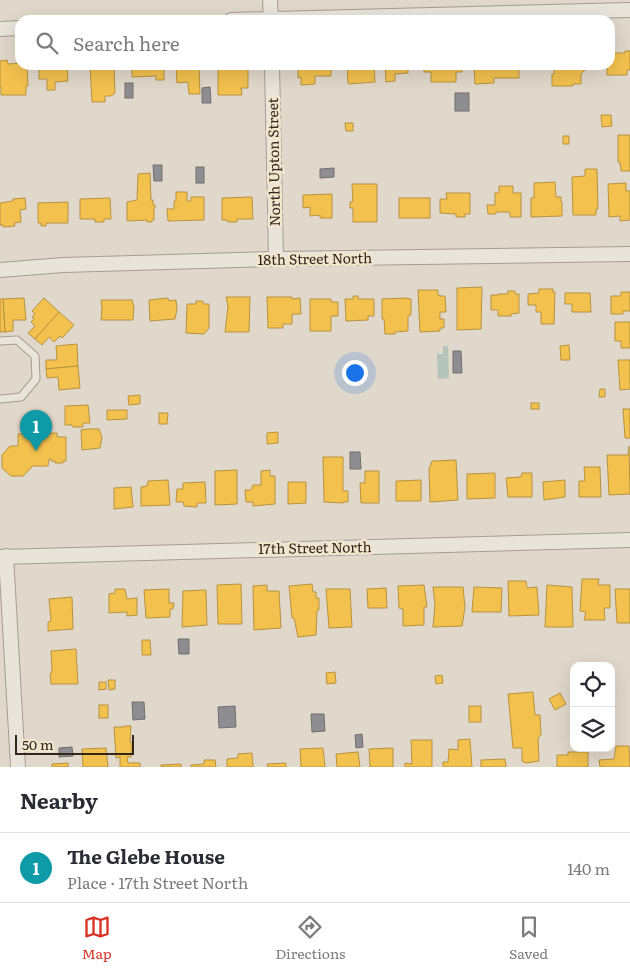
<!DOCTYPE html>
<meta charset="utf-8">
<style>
body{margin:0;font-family:Literata,serif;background:#f7f7f7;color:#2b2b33}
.controls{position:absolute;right:15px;bottom:15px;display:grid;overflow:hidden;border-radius:10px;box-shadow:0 5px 20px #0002}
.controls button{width:45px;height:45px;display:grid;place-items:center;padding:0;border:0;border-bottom:1px solid #e1e1e2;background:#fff;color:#2b2b33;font:25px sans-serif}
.scale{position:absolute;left:15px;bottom:12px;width:119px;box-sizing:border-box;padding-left:5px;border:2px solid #32261d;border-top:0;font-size:14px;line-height:18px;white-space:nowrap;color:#32261d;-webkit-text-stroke:4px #f2e6cf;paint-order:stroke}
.you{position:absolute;left:354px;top:372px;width:18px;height:18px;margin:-12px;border:4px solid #fff;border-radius:50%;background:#1a73e8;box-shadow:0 0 0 8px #1a73e833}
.badge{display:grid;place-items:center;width:32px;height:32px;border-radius:50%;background:#d93025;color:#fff;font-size:16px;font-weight:700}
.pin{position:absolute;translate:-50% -41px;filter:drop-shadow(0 1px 2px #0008)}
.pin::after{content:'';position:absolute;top:26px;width:18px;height:15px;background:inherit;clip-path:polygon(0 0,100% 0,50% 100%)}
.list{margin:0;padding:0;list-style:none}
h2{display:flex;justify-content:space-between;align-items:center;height:65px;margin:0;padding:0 20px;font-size:21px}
h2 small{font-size:16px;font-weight:400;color:#7c7c81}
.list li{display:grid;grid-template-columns:32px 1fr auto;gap:15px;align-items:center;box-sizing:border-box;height:70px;padding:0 20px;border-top:1px solid #e1e1e2}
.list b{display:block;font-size:19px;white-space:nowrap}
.list p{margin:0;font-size:16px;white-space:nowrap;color:#7c7c81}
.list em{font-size:16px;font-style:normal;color:#7c7c81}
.icon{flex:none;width:28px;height:28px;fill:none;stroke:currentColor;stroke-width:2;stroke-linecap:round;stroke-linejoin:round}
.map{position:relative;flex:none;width:630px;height:767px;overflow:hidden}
.search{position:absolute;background:#fff;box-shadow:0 5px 20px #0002;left:15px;right:15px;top:15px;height:55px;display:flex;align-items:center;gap:12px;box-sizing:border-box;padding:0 18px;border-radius:15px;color:#7c7c81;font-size:19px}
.sheet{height:135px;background:#fff}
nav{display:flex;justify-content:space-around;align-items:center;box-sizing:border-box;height:70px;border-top:1px solid #e1e1e2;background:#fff;font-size:14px;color:#7c7c81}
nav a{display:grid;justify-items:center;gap:2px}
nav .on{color:#d93025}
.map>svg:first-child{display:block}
</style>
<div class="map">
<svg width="630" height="767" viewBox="0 0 630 767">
<rect width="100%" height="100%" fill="#e0d8ca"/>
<polygon fill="#b5c4ba" points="443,346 448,346 449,378 438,379 437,354 443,354"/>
<g fill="#f2c14e" stroke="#b8923f">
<polygon points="625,51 630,51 630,70 627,70 627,75 607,75 607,65 610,65 610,53 625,53"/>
<polygon points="7,60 8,64 20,63 20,65 27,65 28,86 26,86 26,95 1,95 1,87 0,87 0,61"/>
<polygon points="39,65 67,65 68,81 55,82 55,90 47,90 47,79 39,79"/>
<polygon points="90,65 106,65 106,67 114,66 115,93 111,96 105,96 105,102 92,102"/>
<polygon points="132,65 164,65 164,80 156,80 156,76 132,77"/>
<polygon points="176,65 199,65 200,94 189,94 188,82 177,83"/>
<polygon points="218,65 248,65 248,88 241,88 242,95 218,95"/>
<polygon points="298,65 331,65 331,76 315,76 315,84 301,85 301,77 298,78"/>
<polygon points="347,65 374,65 375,82 349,84 348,83"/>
<polygon points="385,65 408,65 408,73 395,74 395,81 386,82"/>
<polygon points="424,65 462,65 462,72 456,72 456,82 431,82 431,72 424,72"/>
<polygon points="474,65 519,65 519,78 494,78 494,83 475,84"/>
<polygon points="554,65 571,65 571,70 573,69 578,65 582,65 586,69 581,74 581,84 573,84 573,86 552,86 552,74 554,74"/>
<polygon points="601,115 611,115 612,126 602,127"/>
<polygon points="345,123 353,123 353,131 346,131"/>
<polygon points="618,135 630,135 630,171 621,171 620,162 618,162"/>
<rect x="563" y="136" width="6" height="8"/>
<polygon points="585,169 597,169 598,209 596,209 596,215 573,215 572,177 585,176"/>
<polygon points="150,173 151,200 153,200 153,205 155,205 155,208 154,208 154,220 152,220 152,222 147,222 147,220 127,221 127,202 137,200 138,174"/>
<polygon points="555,182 556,197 561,197 561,202 562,202 562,216 531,217 531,198 534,198 534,183"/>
<polygon points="626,183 626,191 630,191 630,220 620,221 620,216 609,217 608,184"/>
<polygon points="352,184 377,184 377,222 353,222 353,208 350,208 350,202 353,202"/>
<polygon points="499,186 513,186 513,193 521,193 521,217 510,217 510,212 496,212 496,214 488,214 487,205 495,205 495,193 499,193"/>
<polygon points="176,192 187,192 187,201 191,201 191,197 204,197 204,220 168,221 167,209 174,209 174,201 176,201"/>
<polygon points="446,193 470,193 470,214 465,214 465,217 456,217 456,214 440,213 440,199 447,199"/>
<polygon points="332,194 332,218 320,218 320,215 310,216 310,207 303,208 303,195"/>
<polygon points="252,197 253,219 237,219 237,222 228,222 227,220 222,220 222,198"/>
<polygon points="25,198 26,209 20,210 21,222 14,223 15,226 3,227 3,225 0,225 0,203 13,201 13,199"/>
<polygon points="110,198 111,219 104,219 104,222 95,222 95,219 80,219 80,199"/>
<rect x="399" y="198" width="31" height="20"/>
<polygon points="68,202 68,223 46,223 46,226 41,226 41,223 38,223 38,203"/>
<polygon points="482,287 481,329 457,330 457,288"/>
<polygon points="539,289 553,289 553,292 555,292 554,324 541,324 541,312 536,312 536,305 528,305 528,294 539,293"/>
<polygon points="418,290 438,290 438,295 439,295 440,296 445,296 446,312 440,312 440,319 444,319 444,328 440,328 440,331 420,332"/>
<polygon points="508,291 515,291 515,294 519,294 519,313 511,314 511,316 498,316 498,310 491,310 491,295 498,295 498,294 508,294"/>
<polygon points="621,292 630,292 630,311 623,311 623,314 611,314 611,296 621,296"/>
<polygon points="565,293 590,293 591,312 572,312 572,304 565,304"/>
<polygon points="353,296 358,296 358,299 374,299 374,316 368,316 368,320 346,321 345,299 353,299"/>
<polygon points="226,297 250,297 249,332 225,332 228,306"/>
<polygon points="267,297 292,297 292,299 300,298 301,314 292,314 292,324 283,324 283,328 268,328"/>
<polygon points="24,298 26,320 13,320 13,331 5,332 3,299"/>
<polygon points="44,298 59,312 35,339 28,333 35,326 31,322 34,319 32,317 35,314 32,311"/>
<polygon points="168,298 169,301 176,300 177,309 175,319 150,321 149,300"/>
<polygon points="404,298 411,299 411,315 408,316 408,331 395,332 395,334 385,334 384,319 382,319 382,299"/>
<polygon points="0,299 3,299 5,332 0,332"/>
<polygon points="310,299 331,299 331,302 338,302 338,316 331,316 331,331 310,331"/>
<polygon points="101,300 132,300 134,307 133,320 101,320 102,308"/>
<polygon points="196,301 203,301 203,304 209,304 209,328 204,334 186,333 187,304 196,304"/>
<polygon points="59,312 74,325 62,338 60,336 54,342 49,337 42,345 35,339"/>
<polygon points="615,322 630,322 630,348 621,348 621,341 615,341"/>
<polygon points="77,344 78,366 46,369 46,360 57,360 56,346"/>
<polygon points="569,345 570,360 561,360 560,346"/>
<polygon points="618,360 630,360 630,389 620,390"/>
<polygon points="78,366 80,388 59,390 58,377 47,378 46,369"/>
<polygon points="600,389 605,389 605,397 599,397"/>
<polygon points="140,395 140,404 129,405 128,396"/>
<rect x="531" y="403" width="8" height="6"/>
<polygon points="88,405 90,423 83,423 83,427 73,427 72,425 65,425 65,406"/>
<polygon points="623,409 630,409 630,438 625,438"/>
<polygon points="107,410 127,410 127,419 107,420"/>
<polygon points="159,413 168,413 167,424 159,424"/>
<polygon points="87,429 99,429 102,437 100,448 82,450 81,430"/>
<polygon points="278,432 278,443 267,444 267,433"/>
<polygon points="57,433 57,437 66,437 66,461 63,461 63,463 55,463 55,461 51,461 51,459 49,459 48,466 32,466 32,467 23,476 11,476 2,468 2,455 10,446 18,446 18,434"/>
<polygon points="629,446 630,494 609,495 607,455 628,455"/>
<polygon points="323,457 343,457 343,491 348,491 348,502 343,502 343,503 324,502"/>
<polygon points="456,460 458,500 430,502 429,469 432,461"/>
<polygon points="584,467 600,467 601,497 579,497 579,481 585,481"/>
<polygon points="237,470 237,504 215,505 215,471"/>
<polygon points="270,470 270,476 275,476 275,504 253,506 253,502 246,502 245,490 251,490 253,485 261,485 261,471"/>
<polygon points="365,471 379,471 379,503 361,503 360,483 365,483"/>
<polygon points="495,473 495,498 467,499 467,474"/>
<polygon points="522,473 532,473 532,497 508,497 506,478 521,477"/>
<polygon points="168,480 170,505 141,506 141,487 147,486 148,481"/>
<polygon points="421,480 421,501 396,501 396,481"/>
<polygon points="565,480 565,497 544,500 543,482"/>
<polygon points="205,482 206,503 197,503 197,507 184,506 183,502 176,502 177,489 183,489 183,483"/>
<polygon points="288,482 306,482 306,503 288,504"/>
<polygon points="131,487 133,507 114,509 114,488"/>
<polygon points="582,579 599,579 598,585 610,585 610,608 604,608 605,620 584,620 586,612 580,611"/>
<polygon points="508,581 526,581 527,588 537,587 539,615 509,616"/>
<polygon points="241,584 242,624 218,624 217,585"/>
<polygon points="312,584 313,592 316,592 316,598 319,598 319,610 317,610 316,635 298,637 294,618 292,618 289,586"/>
<polygon points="267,585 267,591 279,591 281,628 254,630 253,586"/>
<polygon points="424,585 427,607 424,607 424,625 403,626 403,609 399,608 398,586"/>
<polygon points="547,585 572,587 573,627 545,627"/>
<polygon points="433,587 463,587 465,607 462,626 433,627 435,605"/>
<polygon points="474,587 502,588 501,612 472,612"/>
<polygon points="386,588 387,608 368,608 367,589"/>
<polygon points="115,589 125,589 127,599 137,598 137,615 127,616 127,612 109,613 109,594 115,593"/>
<polygon points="169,589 169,603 174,603 173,609 170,609 170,617 146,618 144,590"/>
<polygon points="326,589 350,589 352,627 329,628"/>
<polygon points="615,589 630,589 630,623 617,623"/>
<polygon points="206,590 207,625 182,627 183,591"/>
<polygon points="72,597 73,629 48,631 48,622 51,621 49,599"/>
<polygon points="142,640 150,640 151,655 142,655"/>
<polygon points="76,649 78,684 51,684 50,674 52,672 51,651"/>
<polygon points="335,672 336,683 327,684 326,673"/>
<polygon points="442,675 443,683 436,684 435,676"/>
<polygon points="108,680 115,680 115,689 109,690"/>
<polygon points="99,682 106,682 106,689 99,690"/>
<polygon points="533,692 535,715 540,715 541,734 538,739 539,761 526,763 522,761 522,748 513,748 508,694"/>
<polygon points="560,693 566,704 555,710 549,699"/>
<rect x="99" y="705" width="9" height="13"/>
<rect x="469" y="706" width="12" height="16"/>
<polygon points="124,726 131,726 130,742 132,742 132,754 131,754 131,757 127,757 128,763 140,763 140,767 120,767 120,757 116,758 114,727 124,727"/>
<polygon points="470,739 472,767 443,767 443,762 448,762 449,749 458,750 458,740"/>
<polygon points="411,740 432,740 432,767 405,767 405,763 412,764"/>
<polygon points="616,746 629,746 630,767 600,767 599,760 614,759"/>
<polygon points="106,748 108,767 83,767 82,749"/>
<polygon points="323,748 325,767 301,767 300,749"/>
<polygon points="393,748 393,767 370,767 369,749"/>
<polygon points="358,752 360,767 337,767 336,754"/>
<polygon points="568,752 588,752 588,767 557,767 557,755 568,755"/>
<polygon points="252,753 253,767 227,767 227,759 238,758 238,754"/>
<polygon points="505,759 506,767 481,767 481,760"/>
<polygon points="204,760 215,760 216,767 191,767 191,765 204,764"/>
<polygon points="68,763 68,767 52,767 52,764"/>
<polygon points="286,763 286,767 268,767 267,764"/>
<polygon points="181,764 181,767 161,767 161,765"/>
</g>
<g fill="#8d8d92" stroke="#726e6f">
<rect x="125" y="83" width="8" height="15"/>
<polygon points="210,87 211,103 202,103 202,88"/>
<rect x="455" y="93" width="14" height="18"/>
<polygon points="153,165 162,165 162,181 154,181"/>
<rect x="196" y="167" width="8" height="16"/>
<polygon points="334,168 334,177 320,178 320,169"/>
<polygon points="453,351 461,351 462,373 453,373"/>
<polygon points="350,452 360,452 361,469 350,469"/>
<polygon points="178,639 189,639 189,654 179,654"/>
<polygon points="132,702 144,702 145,719 133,720"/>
<polygon points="235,706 236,727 219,728 218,707"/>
<polygon points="311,714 324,714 325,731 312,732"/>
<polygon points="362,734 363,747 356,748 355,735"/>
<polygon points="72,747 73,756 59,757 59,748"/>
</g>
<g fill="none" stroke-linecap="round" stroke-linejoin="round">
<g stroke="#a59d93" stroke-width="9">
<polyline id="lane" points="0,341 17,340 35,356 36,379 21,397 0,399"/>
</g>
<g stroke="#a59d93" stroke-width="16">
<g id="street">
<polyline points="270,0 271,20"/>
<polyline points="231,20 630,10"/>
<polyline points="0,29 20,28"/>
<polyline points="272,65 276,259"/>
<polyline points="0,270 63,265 276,259 630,254"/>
<polyline points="6,556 18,767"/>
<polyline points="0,557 630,540"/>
</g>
</g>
<use href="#lane" stroke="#e8e4db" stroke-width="7"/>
<use href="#street" stroke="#e8e4db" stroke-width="14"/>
</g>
<g text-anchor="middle" stroke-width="5" stroke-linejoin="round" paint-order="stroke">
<g font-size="14" fill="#32261d" stroke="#f2e6cf">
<text transform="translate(274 162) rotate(-91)" y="5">North Upton Street</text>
<text transform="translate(315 259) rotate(-1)" y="5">18th Street North</text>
<text transform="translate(315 548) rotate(-1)" y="5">17th Street North</text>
</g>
</g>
</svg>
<div class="controls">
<button><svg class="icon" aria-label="locate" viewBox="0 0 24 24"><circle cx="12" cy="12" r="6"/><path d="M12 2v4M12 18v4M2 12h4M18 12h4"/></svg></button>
<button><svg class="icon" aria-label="layers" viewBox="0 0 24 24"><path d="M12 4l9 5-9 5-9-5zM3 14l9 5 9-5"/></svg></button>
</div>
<div class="scale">50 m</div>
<div class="you"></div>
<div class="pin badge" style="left:36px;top:451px;background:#0f9aa8">1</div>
<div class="search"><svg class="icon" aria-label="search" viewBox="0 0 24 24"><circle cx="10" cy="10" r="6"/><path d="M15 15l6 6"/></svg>Search here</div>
</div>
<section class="sheet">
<h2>Nearby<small></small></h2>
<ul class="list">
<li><span class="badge" style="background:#0f9aa8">1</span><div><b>The Glebe House</b><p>Place · 17th Street North</p></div><em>140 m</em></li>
</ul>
</section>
<nav>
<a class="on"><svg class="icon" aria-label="map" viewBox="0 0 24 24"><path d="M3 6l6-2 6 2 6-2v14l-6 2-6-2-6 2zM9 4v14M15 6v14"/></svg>Map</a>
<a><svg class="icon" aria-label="directions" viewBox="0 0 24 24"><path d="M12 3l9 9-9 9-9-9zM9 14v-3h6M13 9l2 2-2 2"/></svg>Directions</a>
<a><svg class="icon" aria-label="saved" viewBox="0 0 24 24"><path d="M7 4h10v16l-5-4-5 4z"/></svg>Saved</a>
</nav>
